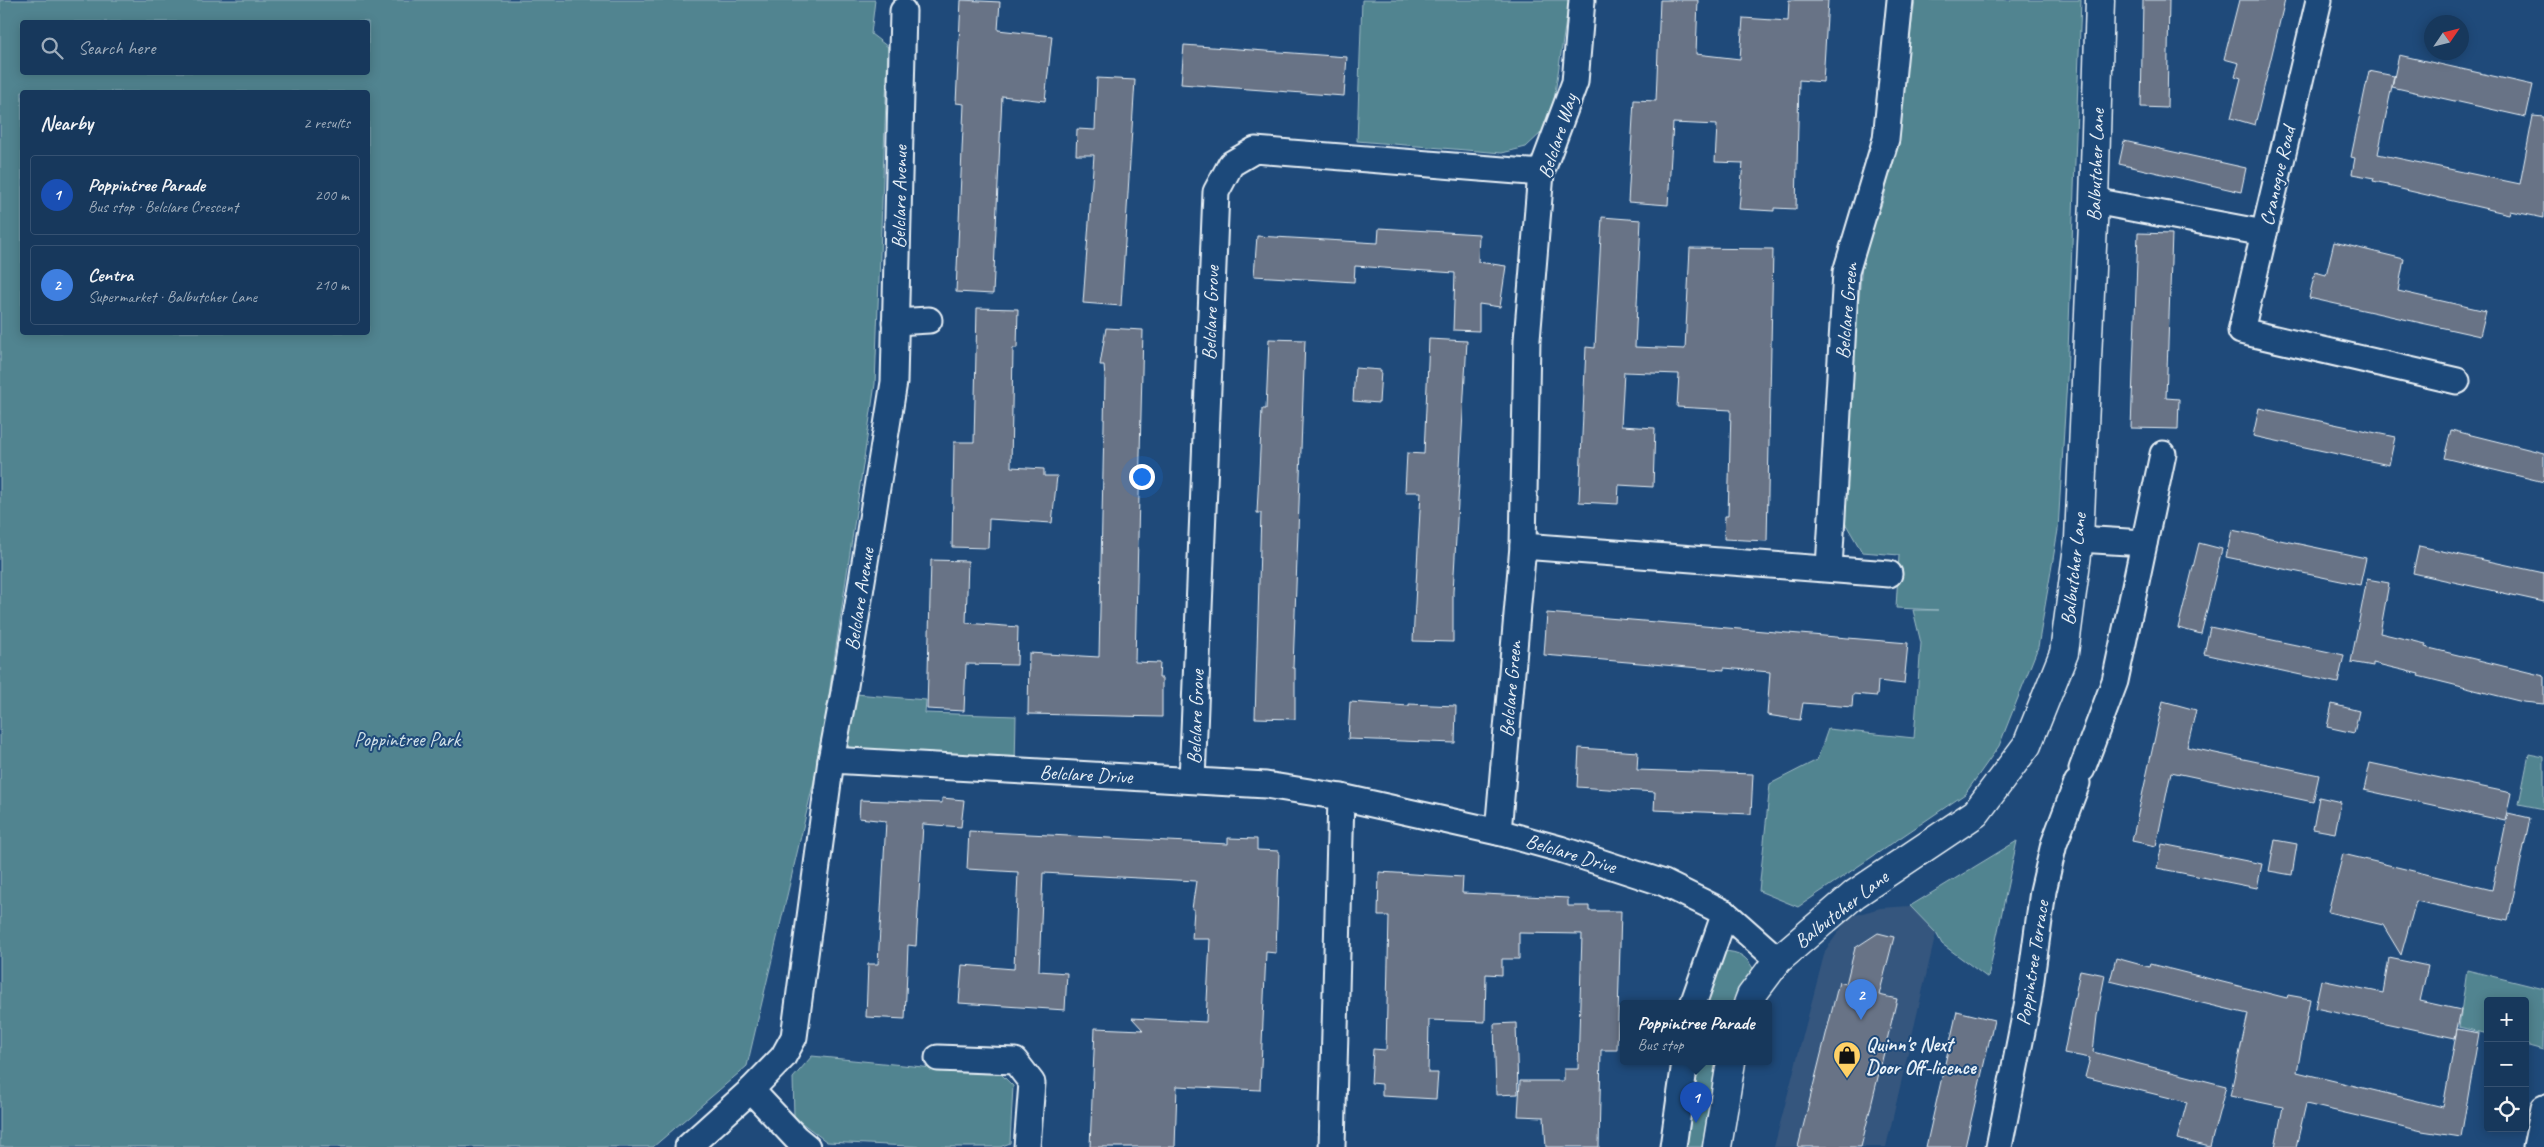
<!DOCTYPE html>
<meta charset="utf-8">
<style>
body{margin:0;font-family:Caveat,sans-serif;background:#203f62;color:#f1f3f6}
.controls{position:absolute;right:15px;bottom:15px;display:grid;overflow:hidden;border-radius:5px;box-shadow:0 2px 12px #0003}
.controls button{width:45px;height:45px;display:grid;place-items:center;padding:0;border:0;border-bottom:1px solid #365272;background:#17385c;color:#f1f3f6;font:25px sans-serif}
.compass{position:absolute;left:2424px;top:15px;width:45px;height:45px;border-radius:50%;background:#17385c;box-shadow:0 2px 12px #0003;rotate:55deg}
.you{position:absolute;left:1141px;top:476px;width:18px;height:18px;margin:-12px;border:4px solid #fff;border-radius:50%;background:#1a73e8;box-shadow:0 0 0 8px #1a73e833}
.badge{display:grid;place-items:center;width:32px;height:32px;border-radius:50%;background:#90b9f0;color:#fff;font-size:16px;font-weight:700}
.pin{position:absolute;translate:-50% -41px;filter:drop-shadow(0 1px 2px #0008)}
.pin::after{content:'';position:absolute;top:26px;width:18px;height:15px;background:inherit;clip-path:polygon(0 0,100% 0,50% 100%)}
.popup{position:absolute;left:1620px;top:1000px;width:152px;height:65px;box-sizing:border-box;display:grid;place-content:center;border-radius:5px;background:#17385c;filter:drop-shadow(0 1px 4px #0005);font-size:16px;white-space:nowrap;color:#9eacbb}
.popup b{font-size:19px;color:#f1f3f6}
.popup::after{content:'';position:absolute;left:50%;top:100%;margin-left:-10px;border:10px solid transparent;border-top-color:#17385c}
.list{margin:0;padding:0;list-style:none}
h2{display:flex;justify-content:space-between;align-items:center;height:65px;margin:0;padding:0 20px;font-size:21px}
h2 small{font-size:16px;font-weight:400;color:#9eacbb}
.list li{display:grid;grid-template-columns:32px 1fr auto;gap:15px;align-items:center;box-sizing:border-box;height:80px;margin:0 10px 10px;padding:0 10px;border:1px solid #365272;border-radius:5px}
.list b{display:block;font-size:19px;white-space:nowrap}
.list p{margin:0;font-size:16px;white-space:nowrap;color:#9eacbb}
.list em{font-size:16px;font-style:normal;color:#9eacbb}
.icon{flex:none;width:28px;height:28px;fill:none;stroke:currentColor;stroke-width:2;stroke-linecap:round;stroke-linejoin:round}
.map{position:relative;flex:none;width:2544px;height:1147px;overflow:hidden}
.search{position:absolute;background:#17385c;box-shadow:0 2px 12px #0003;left:20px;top:20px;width:350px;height:55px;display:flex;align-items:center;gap:12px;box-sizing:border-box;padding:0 18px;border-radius:5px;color:#9eacbb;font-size:19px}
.panel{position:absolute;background:#17385c;box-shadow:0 2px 12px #0003;left:20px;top:90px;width:350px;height:245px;border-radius:5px}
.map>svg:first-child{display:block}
</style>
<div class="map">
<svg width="2544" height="1147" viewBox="0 0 2544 1147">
<rect width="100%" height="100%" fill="#1f4a7a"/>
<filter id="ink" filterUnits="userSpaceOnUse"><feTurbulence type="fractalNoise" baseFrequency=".02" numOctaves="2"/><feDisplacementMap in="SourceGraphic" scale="10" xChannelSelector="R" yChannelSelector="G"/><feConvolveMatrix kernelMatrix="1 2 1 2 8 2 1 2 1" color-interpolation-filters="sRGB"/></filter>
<g filter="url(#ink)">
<polygon fill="#35567e" points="1910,906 1936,933 1886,1147 1774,1147 1825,951 1849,917 1880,908"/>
<g fill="#518490" stroke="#9cbac4" fill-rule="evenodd">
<path d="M 0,0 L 875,0 L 871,34 L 888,47 L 875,384 L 820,755 L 747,1066 L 653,1147 L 0,1147 ZM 22,22 L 368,22 L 368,72 L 22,72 ZM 22,92 L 368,92 L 368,332 L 22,332 Z"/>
<polygon points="1362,0 1569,0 1554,100 1543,131 1526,147 1502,153 1357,141"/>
<polygon points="1915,0 2081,0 2067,379 2058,530 2038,647 1999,746 1965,794 1798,907 1759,891 1770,784 1817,760 1828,729 1914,738 1921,643 1913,610 1938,610 1896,608 1899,555 1862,552 1844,521 1848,407 1863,256 1884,198 1894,150"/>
<polygon points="844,693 926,700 925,713 1016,716 1015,767 836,757"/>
<polygon points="2529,754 2544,757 2544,809 2519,804"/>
<polygon points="2017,841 1988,978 1942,944 1936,933 1910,906"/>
<path d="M 1723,951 C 1740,952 1746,956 1754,970 L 1738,1004 L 1708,1004 L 1713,968 Z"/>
<polygon points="2467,970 2544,989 2543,1050 2525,1045 2525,1001 2488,1001 2488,1034 2459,1027"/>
<polygon points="812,1056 933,1068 997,1070 1013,1086 1010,1143 1000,1147 928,1147 827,1142 794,1117 793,1078"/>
<polygon points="1699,1062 1727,1062 1711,1147 1686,1147"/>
</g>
<g fill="#677386" stroke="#e8f1f8">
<polygon points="961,0 1000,2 998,30 1052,36 1045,101 1002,96 993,294 956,292 964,104 956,103"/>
<polygon points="1660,0 1698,0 1696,54 1740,59 1743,18 1788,21 1789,0 1828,0 1823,82 1799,80 1796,209 1774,208 1774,211 1739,209 1743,163 1715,162 1717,125 1673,123 1668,205 1628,202 1634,100 1656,101"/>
<polygon points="2143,0 2169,0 2167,108 2141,107"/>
<polygon points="2239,0 2285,0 2255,125 2231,118 2241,78 2235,76 2239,63 2224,59"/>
<polygon points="1184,45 1347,57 1344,96 1181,84"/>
<polygon points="2399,55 2533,85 2526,117 2392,87"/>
<polygon points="2369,71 2394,76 2378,154 2520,184 2533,116 2544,117 2544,218 2510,211 2509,214 2388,186 2388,184 2373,181 2374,178 2352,174 2355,158 2351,157"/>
<polygon points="1097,78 1135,80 1121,306 1083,303 1094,155 1076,155 1077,129 1095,130"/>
<polygon points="2124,141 2246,168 2241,192 2119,164"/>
<polygon points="1602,217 1641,220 1635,347 1685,349 1690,248 1773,249 1767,541 1724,539 1725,516 1728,516 1731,410 1677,407 1679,374 1624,372 1621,426 1655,428 1653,487 1619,485 1618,504 1579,502 1586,347 1595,348"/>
<polygon points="1379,228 1479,234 1478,262 1506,266 1500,307 1479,304 1479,331 1453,330 1455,273 1355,266 1354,282 1254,276 1257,236 1378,243"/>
<polygon points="2138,233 2172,234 2166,398 2179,399 2178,429 2131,428"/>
<polygon points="2334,242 2404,259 2398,291 2486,311 2480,336 2309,298 2315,272 2326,275"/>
<polygon points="977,308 1018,309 1017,348 1013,348 1011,467 1044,469 1044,476 1057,476 1052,523 989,519 988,548 952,547 954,442 974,442"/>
<polygon points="1106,328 1143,330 1135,662 1160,663 1159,678 1162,678 1162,717 1028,714 1029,653 1099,657 1105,379 1104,365 1100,365"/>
<polygon points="1269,339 1305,340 1293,668 1295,668 1295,719 1255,718 1261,513 1257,513 1262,409 1266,409"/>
<polygon points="1429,339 1467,341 1453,592 1453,642 1413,641 1421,492 1405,492 1407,453 1424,454"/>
<polygon points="1355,368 1381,370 1379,403 1353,401"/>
<polygon points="2259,408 2395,437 2389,465 2253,436"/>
<polygon points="2451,430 2544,453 2544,482 2444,458"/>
<polygon points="2232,530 2366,558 2360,585 2226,557"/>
<polygon points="2199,543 2222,549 2201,634 2178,628"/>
<polygon points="2419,546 2544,573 2544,602 2413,573"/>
<polygon points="931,560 968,561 966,623 1018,627 1017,665 966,664 964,711 927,709"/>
<polygon points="2367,579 2389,583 2380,633 2426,644 2425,647 2544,676 2544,704 2523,702 2418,676 2419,674 2373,663 2373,666 2351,662"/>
<polygon points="1547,613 1908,643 1904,684 1878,681 1877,696 1853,694 1852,707 1803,703 1800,720 1767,715 1770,672 1724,668 1724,670 1544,655"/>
<polygon points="2210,627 2344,655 2338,683 2204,654"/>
<polygon points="2163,701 2196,710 2187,747 2319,775 2313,802 2171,772 2156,846 2132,841"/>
<polygon points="1350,702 1409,706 1409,704 1456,706 1455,743 1348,739"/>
<polygon points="2332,704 2359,711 2354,733 2327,727"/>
<polygon points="1579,748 1638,752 1637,770 1753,774 1751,814 1654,810 1655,792 1577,787"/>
<polygon points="2370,763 2511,793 2505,821 2364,790"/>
<polygon points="2319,797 2341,802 2335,833 2313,829"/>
<polygon points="942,798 964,800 961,827 923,824 916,946 908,945 905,1019 866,1017 868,964 878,964 886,821 859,818 860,800 942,803"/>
<polygon points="2508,813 2530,818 2508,921 2416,901 2401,955 2383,925 2328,912 2343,854 2492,890"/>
<polygon points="969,831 1228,844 1228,838 1257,839 1257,850 1279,851 1276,953 1266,952 1260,1090 1177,1086 1175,1147 1090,1147 1095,1028 1143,1030 1132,1018 1206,1022 1210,939 1192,939 1194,909 1192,909 1196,881 1043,873 1039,971 1067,973 1065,1010 959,1003 962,965 1014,969 1018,872 967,869"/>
<polygon points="2275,840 2297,844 2292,875 2269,871"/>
<polygon points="2162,844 2262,864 2257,888 2157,868"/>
<polygon points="1379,872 1463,877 1462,893 1568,898 1568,906 1589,906 1589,911 1621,911 1617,1050 1601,1050 1599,1147 1546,1147 1544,1117 1518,1116 1520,1081 1564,1081 1564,1069 1578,1069 1582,934 1519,933 1519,959 1502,959 1502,975 1486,974 1485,1022 1429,1020 1428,1073 1438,1073 1436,1099 1382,1096 1382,1084 1371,1083 1373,1049 1386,1050 1389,916 1378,916"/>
<polygon points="1878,933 1894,937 1879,995 1897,999 1861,1147 1798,1147 1839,982 1846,984 1855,948"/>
<polygon points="2116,958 2149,967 2150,964 2287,998 2288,995 2310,999 2297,1072 2443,1107 2457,1029 2479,1033 2461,1137 2422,1131 2306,1104 2296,1147 2275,1147 2283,1107 2230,1096 2248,1014 2110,981"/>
<polygon points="2389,958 2428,966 2420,1001 2461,1010 2455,1038 2315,1008 2321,980 2383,993"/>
<polygon points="2080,970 2105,975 2097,1016 2093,1052 2226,1086 2210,1147 2177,1139 2187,1102 2085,1077 2090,1058 2064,1053"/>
<polygon points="1957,1011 1994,1020 1965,1147 1926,1147"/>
<polygon points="1516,1023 1518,1094 1496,1095 1494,1024"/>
</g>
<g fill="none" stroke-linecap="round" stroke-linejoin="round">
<g stroke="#e8f1f8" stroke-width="29">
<g id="street">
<polyline points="2319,0 2241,331 2457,381"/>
<polyline points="2094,201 2264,233"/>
<polyline points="895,322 929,320"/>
<polyline points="2079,539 2144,543"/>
<polyline points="1523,546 1889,574"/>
<polyline points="1829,568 1846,272 1886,139 1900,0"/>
<polyline points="831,760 1266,785 1341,797 1498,832 1560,849 1664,883 1725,913 1778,960"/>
<polyline points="2082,769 2115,681 2163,454"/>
<polyline points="1192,780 1216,192 1231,164 1255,150 1541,173"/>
<polyline points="1498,832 1523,546 1527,340 1541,173 1575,82 1582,0"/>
<polyline points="1693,1004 1725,913"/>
<polyline points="938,1058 1015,1061 1032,1083 1027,1147"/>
<polyline points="688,1147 751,1090"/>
<polyline points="807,1147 796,1138 751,1090 783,1057 794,1037 831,760 844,692 894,382 903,11"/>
<polyline points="1332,1147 1341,797"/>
<polyline points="1673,1147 1685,1062"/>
<polyline points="1999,1147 2028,1001 2043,891 2054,844 2077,783"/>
<polyline points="2536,1147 2544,1108"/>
</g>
</g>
<g stroke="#e8f1f8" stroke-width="31">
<g id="secondary">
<polyline points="1748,1004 1751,996 1778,960 1855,894 1976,813 2027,745 2064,653 2079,539 2094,201 2100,0"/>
<polyline points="1717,1147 1731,1062"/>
</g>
</g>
<use href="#street" stroke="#1f4a7a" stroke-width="25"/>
<use href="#secondary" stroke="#1f4a7a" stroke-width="28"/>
</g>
</g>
<defs>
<g id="shop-pin" transform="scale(1.4375)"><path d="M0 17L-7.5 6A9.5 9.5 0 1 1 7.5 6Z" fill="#ffd166" stroke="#1f4a7a"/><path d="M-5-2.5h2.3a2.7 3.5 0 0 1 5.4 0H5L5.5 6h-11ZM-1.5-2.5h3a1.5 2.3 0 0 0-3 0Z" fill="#111"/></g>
</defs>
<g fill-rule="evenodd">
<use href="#shop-pin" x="1847" y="1055"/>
</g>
<g text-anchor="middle" stroke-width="4" stroke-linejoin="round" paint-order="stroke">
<g font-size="20" fill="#e8f1f8" stroke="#1f4a7a">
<text transform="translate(1557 136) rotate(-72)" y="7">Belclare Way</text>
<text transform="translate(2095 165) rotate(-88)" y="7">Balbutcher Lane</text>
<text transform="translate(2277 176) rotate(-77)" y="7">Cranogue Road</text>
<text transform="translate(899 197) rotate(-89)" y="7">Belclare Avenue</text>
<text transform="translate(1846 311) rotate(-85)" y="7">Belclare Green</text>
<text transform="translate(1210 313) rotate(-88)" y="7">Belclare Grove</text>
<text transform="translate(2073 569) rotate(-84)" y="7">Balbutcher Lane</text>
<text transform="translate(859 599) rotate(-81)" y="7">Belclare Avenue</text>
<text transform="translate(1510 689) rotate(-85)" y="7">Belclare Green</text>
<text transform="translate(1195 717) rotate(-88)" y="7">Belclare Grove</text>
<text transform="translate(1086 774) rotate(3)" y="7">Belclare Drive</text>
<text transform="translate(1571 853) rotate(17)" y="7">Belclare Drive</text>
<text transform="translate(1841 909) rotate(-38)" y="7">Balbutcher Lane</text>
<text transform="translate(2032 963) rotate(-81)" y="7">Poppintree Terrace</text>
</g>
<g font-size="20" fill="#d1e1e8" stroke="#1f4a7a">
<text x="407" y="746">Poppintree Park</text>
</g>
<g font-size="20" font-weight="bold" fill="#e8f1f8" stroke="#1f4a7a" text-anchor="start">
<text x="1866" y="1051">Quinn's Next<tspan x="1866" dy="23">Door Off-licence</tspan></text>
</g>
</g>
</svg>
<div class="controls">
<button>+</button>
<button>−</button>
<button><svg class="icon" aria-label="locate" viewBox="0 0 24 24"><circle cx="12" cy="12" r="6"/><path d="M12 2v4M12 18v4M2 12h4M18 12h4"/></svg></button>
</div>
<svg class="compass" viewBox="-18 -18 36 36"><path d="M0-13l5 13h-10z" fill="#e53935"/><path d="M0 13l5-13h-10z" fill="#9eacbb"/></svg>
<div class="you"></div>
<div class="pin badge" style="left:1696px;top:1123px;background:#1a4fb4">1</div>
<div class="popup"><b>Poppintree Parade</b>Bus stop</div>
<div class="pin badge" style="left:1861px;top:1020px;background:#3f7fe0">2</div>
<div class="search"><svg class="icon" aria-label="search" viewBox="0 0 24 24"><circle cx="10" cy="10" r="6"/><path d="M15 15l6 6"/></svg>Search here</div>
<section class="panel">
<h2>Nearby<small>2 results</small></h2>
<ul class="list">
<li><span class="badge" style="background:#1a4fb4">1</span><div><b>Poppintree Parade</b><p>Bus stop · Belclare Crescent</p></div><em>200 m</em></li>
<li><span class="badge" style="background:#3f7fe0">2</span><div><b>Centra</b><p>Supermarket · Balbutcher Lane</p></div><em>210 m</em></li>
</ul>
</section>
</div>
